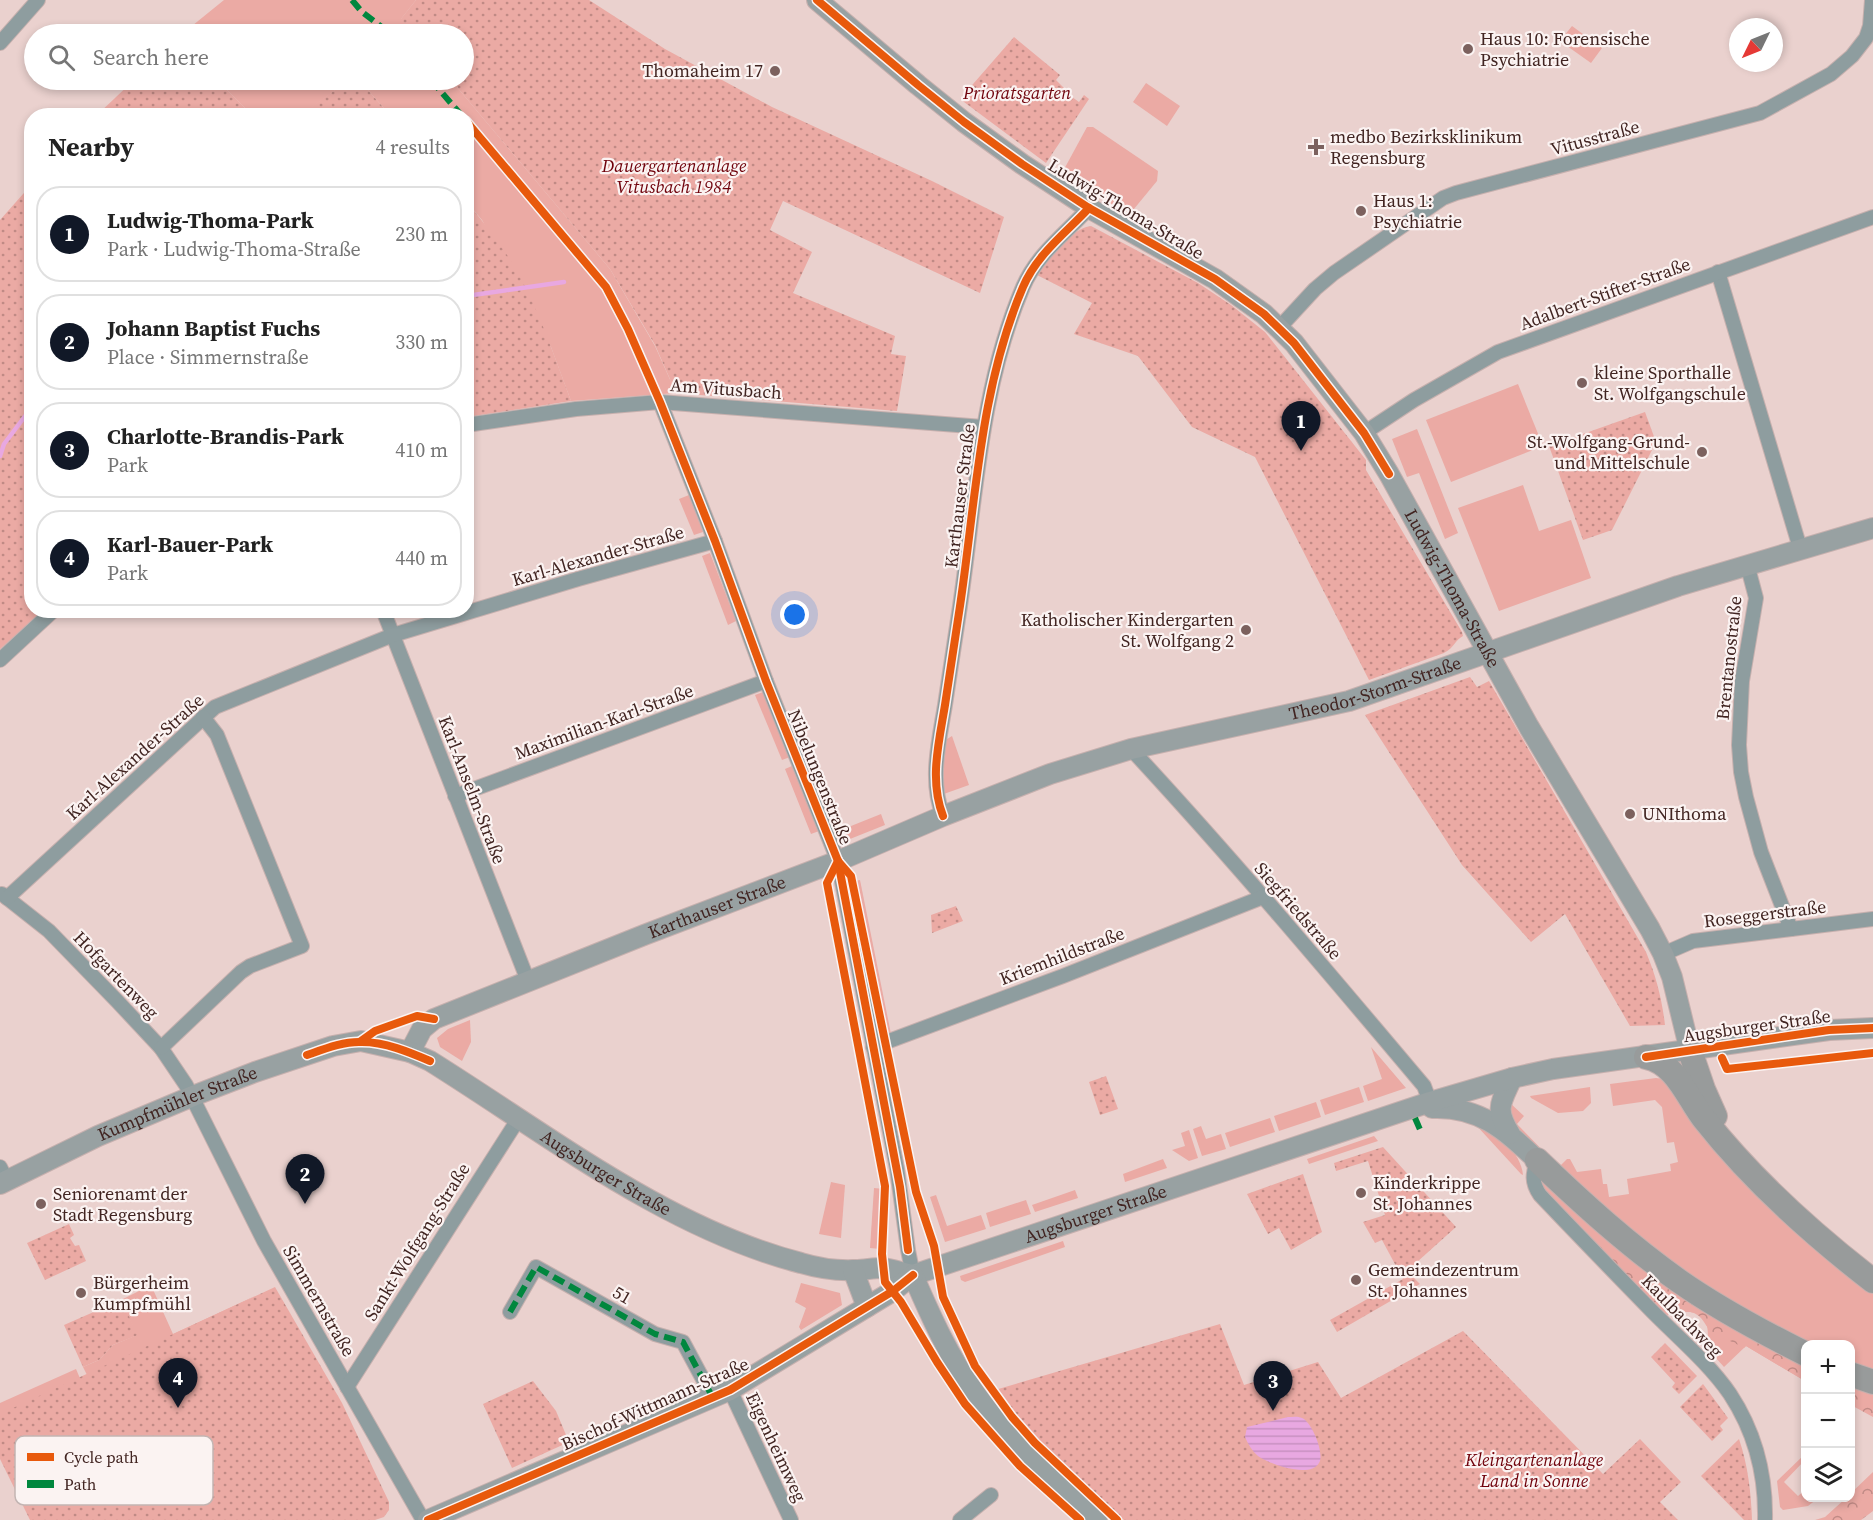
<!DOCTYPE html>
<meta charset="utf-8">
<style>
body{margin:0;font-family:"Source Serif 4",serif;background:#f2f2f2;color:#222}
.controls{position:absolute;right:18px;bottom:18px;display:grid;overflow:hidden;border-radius:12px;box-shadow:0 3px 9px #0003}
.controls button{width:54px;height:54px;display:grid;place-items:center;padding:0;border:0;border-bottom:2px solid #e0e0e0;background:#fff;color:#222;font:30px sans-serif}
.compass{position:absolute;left:1729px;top:18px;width:54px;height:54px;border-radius:50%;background:#fff;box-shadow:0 3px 9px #0003;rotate:227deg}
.you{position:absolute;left:795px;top:615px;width:21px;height:21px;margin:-15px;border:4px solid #fff;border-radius:50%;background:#1a73e8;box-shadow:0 0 0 9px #1a73e833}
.badge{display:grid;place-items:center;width:39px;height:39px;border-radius:50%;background:#111827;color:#fff;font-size:20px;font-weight:700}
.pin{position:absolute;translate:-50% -50px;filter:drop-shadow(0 2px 3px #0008)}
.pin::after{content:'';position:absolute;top:32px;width:21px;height:18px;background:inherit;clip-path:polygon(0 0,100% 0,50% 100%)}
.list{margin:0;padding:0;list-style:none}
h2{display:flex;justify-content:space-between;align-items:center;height:78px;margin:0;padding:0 24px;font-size:26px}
h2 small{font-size:20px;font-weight:400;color:#767676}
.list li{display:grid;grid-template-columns:39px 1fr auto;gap:18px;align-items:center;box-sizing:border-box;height:96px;margin:0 12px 12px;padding:0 12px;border:2px solid #e0e0e0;border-radius:24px}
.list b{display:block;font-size:22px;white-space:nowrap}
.list p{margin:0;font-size:20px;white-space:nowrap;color:#767676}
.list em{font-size:20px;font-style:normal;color:#767676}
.icon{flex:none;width:33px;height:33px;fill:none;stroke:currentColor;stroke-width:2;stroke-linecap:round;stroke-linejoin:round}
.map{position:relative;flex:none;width:1873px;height:1520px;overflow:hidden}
.search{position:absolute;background:#fff;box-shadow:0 3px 9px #0003;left:24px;top:24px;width:450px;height:66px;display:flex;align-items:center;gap:15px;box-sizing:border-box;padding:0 21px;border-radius:33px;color:#767676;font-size:22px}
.panel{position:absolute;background:#fff;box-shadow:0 3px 9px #0003;left:24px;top:108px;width:450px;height:510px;border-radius:24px}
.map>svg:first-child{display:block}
</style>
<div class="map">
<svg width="1873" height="1520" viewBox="0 0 1873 1520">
<defs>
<pattern id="forest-crowns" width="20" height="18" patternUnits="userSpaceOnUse" patternTransform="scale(1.5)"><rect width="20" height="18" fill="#ebaaa4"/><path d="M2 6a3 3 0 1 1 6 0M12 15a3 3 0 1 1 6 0" fill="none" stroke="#c08a85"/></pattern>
<pattern id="park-dots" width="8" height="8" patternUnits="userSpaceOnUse" patternTransform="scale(1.5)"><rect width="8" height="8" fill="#ebaaa4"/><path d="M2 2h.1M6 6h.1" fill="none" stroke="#c08a85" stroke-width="1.8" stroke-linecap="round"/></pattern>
<pattern id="water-rules" width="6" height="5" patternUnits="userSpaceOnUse" patternTransform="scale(1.5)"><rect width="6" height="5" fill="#e8a8e1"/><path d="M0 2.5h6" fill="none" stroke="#c890c1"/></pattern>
</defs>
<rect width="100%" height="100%" fill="#ead1ce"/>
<g fill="#ebaaa4">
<polygon points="224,0 416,0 401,19 413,34 182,34"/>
<polygon points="1572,26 1602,48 1591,63 1560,41"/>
<polygon points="217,80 349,80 300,116 252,115"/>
<polygon points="359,80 451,80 610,269 655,346 676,393 571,401 551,347 482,220 467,202 466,116 390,115"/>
<polygon points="1146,83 1180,106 1167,126 1133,102"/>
<polygon points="1087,127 1093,127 1158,171 1157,181 1129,215 1062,173"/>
<polygon points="1518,384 1543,446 1451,482 1426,420"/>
<polygon points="1417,429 1458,533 1445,539 1419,473 1407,477 1392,439"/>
<polygon points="1523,485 1539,531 1571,520 1591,578 1499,611 1458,508"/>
<polygon points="689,495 703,532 694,535 679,499"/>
<polygon points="710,553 736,621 728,625 702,556"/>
<polygon points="763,692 790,757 782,760 755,695"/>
<polygon points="952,736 969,785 941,795 944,741"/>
<polygon points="792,766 819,831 811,834 785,769"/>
<polygon points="881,814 885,825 840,843 836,832"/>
<polygon points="860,880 891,1034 885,1032 855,881"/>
<polygon points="470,1020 471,1042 462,1061 440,1047 437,1038 448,1029"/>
<polygon points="1371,1047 1406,1088 1368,1101 1363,1086 1382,1079"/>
<polygon points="1656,1078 1671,1080 1873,1291 1873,1371 1851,1363 1850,1344 1807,1344 1658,1258 1511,1124 1509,1102 1524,1116 1517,1124 1559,1167 1567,1159 1570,1159 1577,1172 1601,1169 1603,1184 1607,1184 1609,1197 1629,1194 1627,1179 1671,1171 1670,1164 1678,1162 1674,1142 1667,1143 1662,1107 1655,1100 1613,1106 1610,1084"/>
<polygon points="1359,1087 1364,1102 1325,1115 1320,1100"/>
<polygon points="1590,1087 1591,1103 1583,1111 1558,1113 1531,1098 1530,1096"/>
<polygon points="1316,1102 1321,1117 1279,1131 1274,1116"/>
<polygon points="1270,1118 1275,1132 1230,1147 1225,1133"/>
<path d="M 1476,1125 C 1497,1130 1521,1153 1523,1175 L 1521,1174 Z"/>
<polygon points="1201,1126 1206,1139 1221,1134 1226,1149 1202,1156 1193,1129"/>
<polygon points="1189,1130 1198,1158 1189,1161 1172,1150 1185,1146 1181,1133"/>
<polygon points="1374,1136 1378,1141 1309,1164 1307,1159"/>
<polygon points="1163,1159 1167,1168 1125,1182 1123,1174"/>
<polygon points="831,1182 845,1185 841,1238 819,1234"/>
<path d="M 1541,1182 L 1543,1182 L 1805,1381 L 1746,1346 L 1724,1367 L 1707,1348 C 1709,1331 1710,1312 1687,1312 C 1680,1312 1674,1315 1667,1315 L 1558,1207 L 1539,1184 Z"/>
<polygon points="874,1188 884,1189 880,1249 870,1248"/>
<polygon points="1075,1190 1078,1198 1035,1212 1032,1205"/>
<polygon points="936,1195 947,1226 981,1215 986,1229 945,1242 930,1197"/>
<polygon points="1026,1200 1031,1214 990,1227 986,1213"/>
<polygon points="1063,1241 1065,1247 965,1282 961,1280 960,1276"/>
<polygon points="801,1283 840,1293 842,1305 801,1330 799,1327 806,1308 795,1302"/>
<polygon points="151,1285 173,1334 255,1296 91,1383 83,1367 99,1360 113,1345 137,1335 121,1300"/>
<polygon points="76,1369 82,1383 0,1415 0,1403"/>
<polygon points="1805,1454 1805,1460 1784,1482 1798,1496 1805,1490 1806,1498 1817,1499 1808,1506 1783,1510 1780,1507 1777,1481"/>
</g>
<g fill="url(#forest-crowns)">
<path d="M 1588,1223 L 1805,1364 L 1805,1381 L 1746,1346 L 1744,1348 C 1734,1342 1719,1337 1710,1330 C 1704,1324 1703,1317 1694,1313 C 1683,1309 1673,1317 1662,1313 L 1592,1241 Z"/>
<polygon points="1850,1382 1873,1390 1873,1417 1851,1405"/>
<polygon points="1873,1472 1873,1511 1861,1520 1815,1520 1825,1517 1846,1498 1850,1498 1851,1493"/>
</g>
<g fill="url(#park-dots)">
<polygon points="416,0 589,0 665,49 772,107 932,181 1004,217 980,293 783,201 770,230 812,252 793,293 895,336 891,354 906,356 897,411 676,393 655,345 610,269 451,80 464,80 464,34 413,34 400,20"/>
<polygon points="1014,37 1060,75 1056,80 1066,90 1065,92 1079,102 1084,95 1089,99 1046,163 960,99"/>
<polygon points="134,80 217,80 252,115 97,115"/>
<polygon points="349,80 359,80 390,115 300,115"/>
<polygon points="31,185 32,610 43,611 0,649 0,220"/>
<path d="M 467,202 C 485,224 504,248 518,273 C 540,313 555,358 571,401 L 467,417 Z"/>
<path d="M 1091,226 L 1198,283 L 1231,305 L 1265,332 L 1366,460 L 1366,470 L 1462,632 L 1463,636 C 1455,640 1455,647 1444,653 L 1369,680 L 1255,457 L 1192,427 L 1138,356 L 1074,334 L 1092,303 L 1035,274 C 1044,258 1073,228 1091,226 Z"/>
<polygon points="1645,412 1656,442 1612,530 1583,540 1549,446"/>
<path d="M 1470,677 L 1477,687 L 1489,681 L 1646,952 C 1656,976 1662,999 1665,1025 L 1630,1026 L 1565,914 L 1531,942 L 1462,865 L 1365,715 Z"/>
<polygon points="956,906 963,921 932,933 931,915"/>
<polygon points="1106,1076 1118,1109 1100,1115 1089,1082"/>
<polygon points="1383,1147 1456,1227 1407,1271 1420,1284 1337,1332 1330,1320 1403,1279 1382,1240 1375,1243 1363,1222 1385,1215 1368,1161 1336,1171 1334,1163"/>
<polygon points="1303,1174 1322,1232 1291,1250 1279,1228 1268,1234 1247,1194"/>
<polygon points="69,1224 74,1235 70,1238 75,1246 79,1245 86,1261 45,1280 27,1243"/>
<polygon points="275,1287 342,1403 389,1502 389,1510 384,1517 375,1520 30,1520 0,1459 0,1414"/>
<polygon points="121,1300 138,1335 113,1345 99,1360 83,1367 64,1325"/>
<polygon points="1220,1324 1244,1385 1318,1362 1341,1398 1463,1331 1603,1474 1640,1439 1681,1482 1660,1502 1678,1520 1124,1520 1026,1429 995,1390"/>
<polygon points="1665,1343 1697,1376 1679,1394 1672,1387 1675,1383 1651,1357"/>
<polygon points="533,1381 556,1411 569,1442 512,1468 483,1404"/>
<polygon points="1703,1384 1728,1418 1720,1426 1723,1430 1712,1441 1680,1407"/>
<path d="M 1739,1439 C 1748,1466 1751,1492 1752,1520 L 1744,1520 L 1701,1476 Z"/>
</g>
<path fill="url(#water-rules)" d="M 1288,1417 C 1292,1417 1298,1416 1302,1418 C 1312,1422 1325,1454 1319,1463 C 1310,1479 1269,1464 1258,1456 C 1252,1451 1248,1444 1245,1437 L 1247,1427 Z"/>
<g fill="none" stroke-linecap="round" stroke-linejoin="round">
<g stroke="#e8a8e1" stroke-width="4.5">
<polyline points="466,296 564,282"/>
<polyline points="0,456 4,444 32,407"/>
</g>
<g stroke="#c6b0ae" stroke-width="16">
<g id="street">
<polyline points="0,43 38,0"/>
<polyline points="1718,272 1800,548"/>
<polyline points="1279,328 1315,289 1334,273 1443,198 1456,193 1760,113 1831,74 1852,56 1866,38 1870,26 1872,0"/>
<polyline points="660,402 715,541 766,681 838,861 897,1169 908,1250 913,1275"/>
<polyline points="466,425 576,409 660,402 983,427"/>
<polyline points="1364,433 1414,400 1498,352 1873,217"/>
<polyline points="1747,564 1756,598 1742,681 1739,745 1741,772 1746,797 1761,852 1791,929"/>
<polyline points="383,610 528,981"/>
<polyline points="0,660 54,610"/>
<path d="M 1131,749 C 1232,858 1328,972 1424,1086 L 1430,1102"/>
<polyline points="455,796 766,681"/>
<path d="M 943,816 C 929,780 939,742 945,705 C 950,672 955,639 960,606 C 976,498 980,388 1023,287 C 1037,254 1066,233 1089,208"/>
<polyline points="2,894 49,931 118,1002 161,1048 186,1085 264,1241 423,1520"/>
<polyline points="7,898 215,707 393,635 578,579 715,541"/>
<polyline points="1663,954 1693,941 1873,919"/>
<polyline points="873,1047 1063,976 1263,897"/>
<polyline points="161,1048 241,972 250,966 302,946 217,735 203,717"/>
<path d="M 1537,1160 C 1533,1174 1531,1182 1540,1195 C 1576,1233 1612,1270 1648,1307 C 1675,1335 1708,1362 1730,1394 C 1755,1432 1766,1475 1765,1520"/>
<polyline points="0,1167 7,1181"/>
<polyline points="510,1312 536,1267 655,1334 683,1342 713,1398"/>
<polyline points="347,1387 519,1118"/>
<polyline points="730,1390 791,1520"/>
<polyline points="960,1520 991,1495"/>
</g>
</g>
<g stroke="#c6b0ae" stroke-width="22">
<g id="secondary">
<path id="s1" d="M 817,0 L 918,85 L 964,122 L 1022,164 L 1089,208 L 1215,279 L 1264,314 L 1294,343 L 1364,433 L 1389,474 L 1529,727 L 1650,929 L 1663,954 L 1672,977 L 1690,1051"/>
<path id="s2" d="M 410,1052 L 422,1029 L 434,1019 L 644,935 L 838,861 L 943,816 L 1050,774 L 1131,749 L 1349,701 L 1678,586 L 1873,528"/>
<path d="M 1432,1108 C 1479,1106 1504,1129 1537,1160"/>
<path d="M 1510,1134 C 1494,1108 1501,1103 1512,1078"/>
<path id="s3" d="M 0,1184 L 98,1136 L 193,1096 L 255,1072 L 333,1046 L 361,1041 L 410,1052 L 430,1061 C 547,1134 666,1228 801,1263 C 818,1268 837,1271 855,1270 C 864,1270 873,1268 882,1268 C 892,1269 903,1273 913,1275 L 1430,1102 L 1512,1078 L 1553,1069 L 1829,1030 L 1873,1028"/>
<polyline points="853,1270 867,1307"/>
<path d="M 913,1275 C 931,1317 949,1357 975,1393 C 1009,1441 1055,1480 1097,1520"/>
<polyline points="428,1520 730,1390 893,1291 913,1275"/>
</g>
</g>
<g stroke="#c6b0ae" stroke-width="26">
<g id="highway">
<polyline points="1690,1051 1703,1089 1715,1116"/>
<path d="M 1646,1057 C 1676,1063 1687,1097 1704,1119 C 1752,1180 1811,1233 1873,1281"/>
<path d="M 1537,1160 C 1582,1203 1628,1245 1679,1281 C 1719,1309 1762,1332 1806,1354"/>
<polyline points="1850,1374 1873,1382"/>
</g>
</g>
<use href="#street" stroke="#8e9d9f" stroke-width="14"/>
<use href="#secondary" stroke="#98a1a2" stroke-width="20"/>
<use href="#highway" stroke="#989b9b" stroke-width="24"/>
<g stroke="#00873e" stroke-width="6" stroke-dasharray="12 6" stroke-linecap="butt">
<polyline points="352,0 362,12 391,34"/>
<polyline points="431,80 462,116"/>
<polyline points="1415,1118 1422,1134"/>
<polyline points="510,1312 536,1267 655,1334 683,1342 713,1398"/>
</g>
<g stroke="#fbf3f2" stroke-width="11">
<g id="cycleway">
<polyline points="817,0 918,85 964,122 1022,164 1089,208 1215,279 1264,314 1294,343 1364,433 1389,474"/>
<polyline points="466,121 606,287 628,329 660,402 715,541 766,681 838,861 900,1187 908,1250"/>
<path d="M 943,816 C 929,780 939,742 945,705 C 950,672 955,639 960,606 C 976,498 980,388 1023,287 C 1037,254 1066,233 1089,208"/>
<polyline points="838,861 827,883 885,1186 882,1254 885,1282 901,1302 937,1362 965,1404 1020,1466 1080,1520"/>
<polyline points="838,861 851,876 916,1192 934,1246 943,1297 975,1366 1012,1417 1035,1443 1117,1520"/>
<polyline points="361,1041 375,1031 417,1016 434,1019"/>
<path d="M 307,1055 C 324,1049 344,1041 362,1042 C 385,1042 409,1052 430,1061"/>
<polyline points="1646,1057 1829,1030 1873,1028"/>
<polyline points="1722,1058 1727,1069 1873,1053"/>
<polyline points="428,1520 730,1390 893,1291 913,1275"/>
</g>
</g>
<use href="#cycleway" stroke="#e8590c" stroke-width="8"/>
</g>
<g fill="#7c615e" stroke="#fbf3f2" stroke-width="2">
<circle cx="1468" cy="49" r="6"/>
<circle cx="775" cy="71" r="6"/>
<path d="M1313 138h6v6h6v6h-6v6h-6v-6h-6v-6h6z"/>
<circle cx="1361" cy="211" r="6"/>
<circle cx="1582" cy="383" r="6"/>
<circle cx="1702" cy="452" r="6"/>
<circle cx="1246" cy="630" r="6"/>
<circle cx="1630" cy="814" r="6"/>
<circle cx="1361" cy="1193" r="6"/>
<circle cx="41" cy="1204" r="6"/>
<circle cx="1356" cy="1280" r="6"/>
<circle cx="81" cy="1293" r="6"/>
</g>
<g text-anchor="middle" stroke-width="4.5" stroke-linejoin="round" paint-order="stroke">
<g font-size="18" fill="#412421" stroke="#fbf3f2" text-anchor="start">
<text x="1480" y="45">Haus 10: Forensische<tspan x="1480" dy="21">Psychiatrie</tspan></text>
<text x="763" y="77" text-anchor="end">Thomaheim 17</text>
<text x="1330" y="143">medbo Bezirksklinikum<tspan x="1330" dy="21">Regensburg</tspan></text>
<text x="1373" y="207">Haus 1:<tspan x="1373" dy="21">Psychiatrie</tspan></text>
<text x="1594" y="379">kleine Sporthalle<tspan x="1594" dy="21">St. Wolfgangschule</tspan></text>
<text x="1690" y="448" text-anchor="end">St.-Wolfgang-Grund-<tspan x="1690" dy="21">und Mittelschule</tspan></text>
<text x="1234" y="626" text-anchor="end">Katholischer Kindergarten<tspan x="1234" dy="21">St. Wolfgang 2</tspan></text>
<text x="1642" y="820">UNIthoma</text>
<text x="1373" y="1189">Kinderkrippe<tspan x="1373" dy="21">St. Johannes</tspan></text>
<text x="53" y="1200">Seniorenamt der<tspan x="53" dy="21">Stadt Regensburg</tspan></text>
<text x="1368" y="1276">Gemeindezentrum<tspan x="1368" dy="21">St. Johannes</tspan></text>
<text x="93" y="1289">Bürgerheim<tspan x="93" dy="21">Kumpfmühl</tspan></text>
</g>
<g font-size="18" font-style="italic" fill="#6f010a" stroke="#fbf3f2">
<text x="1017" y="99">Prioratsgarten</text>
<text x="674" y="172">Dauergartenanlage<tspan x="674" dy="21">Vitusbach 1984</tspan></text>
<text x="1534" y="1466">Kleingartenanlage<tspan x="1534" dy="21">Land in Sonne</tspan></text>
</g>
<g font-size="18" fill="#412421" stroke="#fbf3f2">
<text transform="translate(1595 138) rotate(-15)" y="6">Vitusstraße</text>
<text transform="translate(1126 209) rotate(31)" y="6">Ludwig-Thoma-Straße</text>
<text transform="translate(1605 294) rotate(-20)" y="6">Adalbert-Stifter-Straße</text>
<text transform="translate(726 389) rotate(4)" y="6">Am Vitusbach</text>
<text transform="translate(960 496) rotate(-83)" y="6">Karthauser Straße</text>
<text transform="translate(598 556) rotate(-16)" y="6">Karl-Alexander-Straße</text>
<text dy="6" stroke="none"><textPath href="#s1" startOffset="882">Ludwig-Thoma-Straße</textPath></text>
<text transform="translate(1729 658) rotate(-84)" y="6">Brentanostraße</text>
<text dy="6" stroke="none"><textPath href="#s2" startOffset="1041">Theodor-Storm-Straße</textPath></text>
<text transform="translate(604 722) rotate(-20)" y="6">Maximilian-Karl-Straße</text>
<text transform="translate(135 757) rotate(-42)" y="6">Karl-Alexander-Straße</text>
<text transform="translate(820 777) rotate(68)" y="6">Nibelungenstraße</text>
<text transform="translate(472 790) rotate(69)" y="6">Karl-Anselm-Straße</text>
<text dy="6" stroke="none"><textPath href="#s2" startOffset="346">Karthauser Straße</textPath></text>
<text transform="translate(1298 911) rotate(49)" y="6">Siegfriedstraße</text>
<text transform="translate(1765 914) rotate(-7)" y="6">Roseggerstraße</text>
<text transform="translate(1062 956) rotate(-21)" y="6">Kriemhildstraße</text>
<text transform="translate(116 975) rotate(46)" y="6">Hofgartenweg</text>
<text transform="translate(1757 1026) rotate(-8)" y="6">Augsburger Straße</text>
<text dy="6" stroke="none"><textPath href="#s3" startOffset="195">Kumpfmühler Straße</textPath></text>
<text dy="6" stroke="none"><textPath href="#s3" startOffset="670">Augsburger Straße</textPath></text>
<text dy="6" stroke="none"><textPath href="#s3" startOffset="1192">Augsburger Straße</textPath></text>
<text transform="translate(417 1242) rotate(-58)" y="6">Sankt-Wolfgang-Straße</text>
<text transform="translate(622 1295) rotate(30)" y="6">51</text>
<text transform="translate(319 1301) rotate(60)" y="6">Simmernstraße</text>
<text transform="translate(1682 1316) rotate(46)" y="6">Kaulbachweg</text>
<text transform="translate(655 1404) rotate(-24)" y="6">Bischof-Wittmann-Straße</text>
<text transform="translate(776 1447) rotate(65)" y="6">Eigenheimweg</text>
</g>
</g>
<rect x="15" y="1436" width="198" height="69" rx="9" fill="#fbf3f2" stroke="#c3b5b3" stroke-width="1.5"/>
<rect x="27" y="1453" width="27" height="8" fill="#e8590c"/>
<rect x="27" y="1480" width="27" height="8" fill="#00873e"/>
<g font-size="16" fill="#412421">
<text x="64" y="1463">Cycle path</text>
<text x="64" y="1490">Path</text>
</g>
</svg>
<div class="controls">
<button>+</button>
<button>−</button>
<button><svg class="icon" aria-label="layers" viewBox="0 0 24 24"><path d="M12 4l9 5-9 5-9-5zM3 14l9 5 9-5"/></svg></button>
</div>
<svg class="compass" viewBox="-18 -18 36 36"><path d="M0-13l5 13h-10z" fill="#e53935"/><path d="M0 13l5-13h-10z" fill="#767676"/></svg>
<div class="you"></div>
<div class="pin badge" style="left:1301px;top:451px">1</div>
<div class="pin badge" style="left:305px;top:1204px">2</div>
<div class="pin badge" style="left:1273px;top:1411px">3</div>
<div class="pin badge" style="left:178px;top:1408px">4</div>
<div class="search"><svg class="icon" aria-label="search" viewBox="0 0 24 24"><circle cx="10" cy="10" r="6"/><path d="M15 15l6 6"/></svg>Search here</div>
<section class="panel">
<h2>Nearby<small>4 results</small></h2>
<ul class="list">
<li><span class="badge">1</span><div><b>Ludwig-Thoma-Park</b><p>Park · Ludwig-Thoma-Straße</p></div><em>230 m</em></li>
<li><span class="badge">2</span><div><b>Johann Baptist Fuchs</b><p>Place · Simmernstraße</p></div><em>330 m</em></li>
<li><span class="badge">3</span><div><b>Charlotte-Brandis-Park</b><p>Park</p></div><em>410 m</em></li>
<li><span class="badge">4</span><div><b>Karl-Bauer-Park</b><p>Park</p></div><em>440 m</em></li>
</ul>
</section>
</div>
